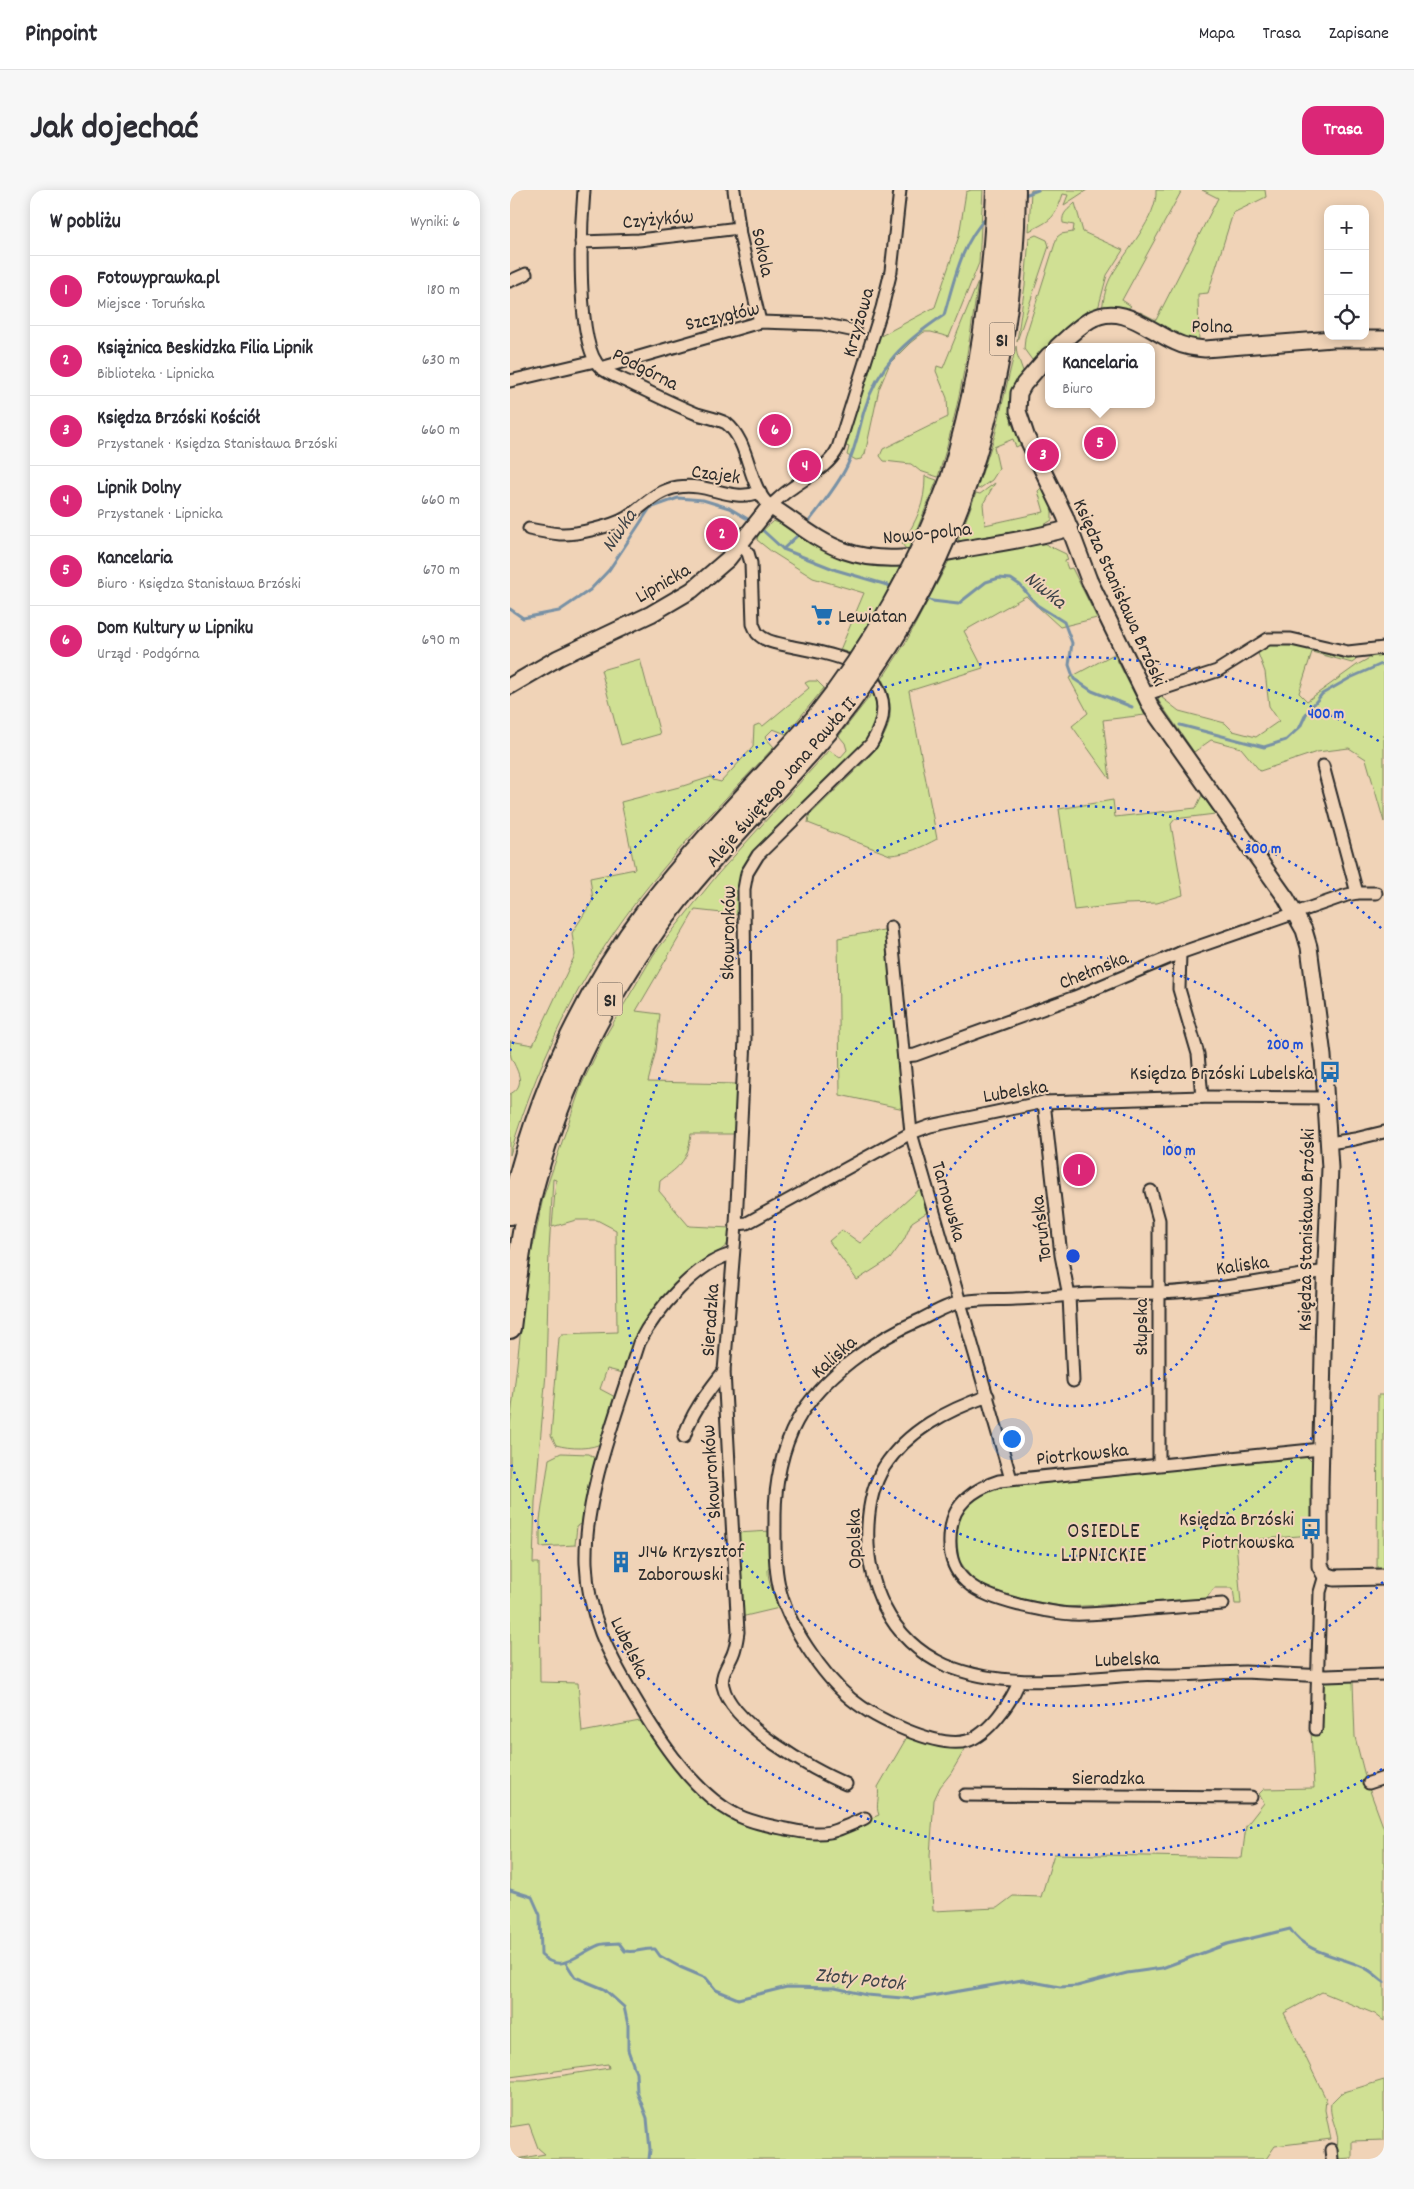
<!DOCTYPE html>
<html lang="pl">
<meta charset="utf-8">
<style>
body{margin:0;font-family:Dekko,sans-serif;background:#f7f7f7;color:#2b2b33}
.controls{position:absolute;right:15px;top:15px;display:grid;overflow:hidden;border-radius:10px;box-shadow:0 2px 12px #0003}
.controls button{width:45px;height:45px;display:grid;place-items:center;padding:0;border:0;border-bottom:1px solid #e1e1e2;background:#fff;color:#2b2b33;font:25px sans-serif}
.you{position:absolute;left:501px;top:1248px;width:18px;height:18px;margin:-12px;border:4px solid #fff;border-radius:50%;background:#1a73e8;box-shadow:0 0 0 8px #1a73e833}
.badge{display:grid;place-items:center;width:32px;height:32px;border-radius:50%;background:#db2777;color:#fff;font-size:16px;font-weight:700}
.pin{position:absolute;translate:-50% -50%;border:2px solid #fff;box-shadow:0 1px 5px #0006}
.popup{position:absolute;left:535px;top:153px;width:110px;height:65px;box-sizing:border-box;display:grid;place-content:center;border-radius:10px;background:#fff;filter:drop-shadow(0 1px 4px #0005);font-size:16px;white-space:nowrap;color:#7c7c81}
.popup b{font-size:19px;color:#2b2b33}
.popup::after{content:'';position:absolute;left:50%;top:100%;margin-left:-10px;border:10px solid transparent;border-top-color:#fff}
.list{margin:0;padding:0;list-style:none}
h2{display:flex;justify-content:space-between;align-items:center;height:65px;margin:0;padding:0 20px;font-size:21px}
h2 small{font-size:16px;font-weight:400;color:#7c7c81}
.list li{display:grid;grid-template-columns:32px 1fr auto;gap:15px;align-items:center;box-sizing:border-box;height:70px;padding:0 20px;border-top:1px solid #e1e1e2}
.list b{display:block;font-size:19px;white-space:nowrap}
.list p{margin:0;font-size:16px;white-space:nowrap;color:#7c7c81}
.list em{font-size:16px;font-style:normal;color:#7c7c81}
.icon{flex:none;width:28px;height:28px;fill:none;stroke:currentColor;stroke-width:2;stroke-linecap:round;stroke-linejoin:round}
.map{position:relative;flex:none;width:874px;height:1969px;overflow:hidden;border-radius:15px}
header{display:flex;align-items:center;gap:30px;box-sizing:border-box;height:70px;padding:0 25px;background:#fff;border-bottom:1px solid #e1e1e2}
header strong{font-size:24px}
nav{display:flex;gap:28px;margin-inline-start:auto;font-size:18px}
.intro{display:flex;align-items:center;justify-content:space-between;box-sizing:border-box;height:120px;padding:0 30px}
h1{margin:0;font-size:35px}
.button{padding:12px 22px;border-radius:15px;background:#db2777;color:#fff;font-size:18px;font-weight:700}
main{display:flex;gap:30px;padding:0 30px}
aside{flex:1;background:#fff;border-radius:15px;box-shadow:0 2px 12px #0003}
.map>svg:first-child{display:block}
</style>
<header>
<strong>Pinpoint</strong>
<nav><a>Mapa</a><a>Trasa</a><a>Zapisane</a></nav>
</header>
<div class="intro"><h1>Jak dojechać</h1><a class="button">Trasa</a></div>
<main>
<aside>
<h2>W pobliżu<small>Wyniki: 6</small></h2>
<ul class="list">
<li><span class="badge">1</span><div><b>Fotowyprawka.pl</b><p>Miejsce · Toruńska</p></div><em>180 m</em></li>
<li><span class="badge">2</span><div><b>Książnica Beskidzka Filia Lipnik</b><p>Biblioteka · Lipnicka</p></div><em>630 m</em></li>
<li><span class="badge">3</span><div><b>Księdza Brzóski Kościół</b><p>Przystanek · Księdza Stanisława Brzóski</p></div><em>660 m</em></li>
<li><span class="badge">4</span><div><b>Lipnik Dolny</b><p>Przystanek · Lipnicka</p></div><em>660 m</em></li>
<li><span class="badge">5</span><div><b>Kancelaria</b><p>Biuro · Księdza Stanisława Brzóski</p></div><em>670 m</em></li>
<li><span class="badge">6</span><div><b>Dom Kultury w Lipniku</b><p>Urząd · Podgórna</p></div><em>690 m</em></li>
</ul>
</aside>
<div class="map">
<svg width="874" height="1969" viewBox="0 0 874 1969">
<rect width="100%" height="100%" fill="#f0d3b7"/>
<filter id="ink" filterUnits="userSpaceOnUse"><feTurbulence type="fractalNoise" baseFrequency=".02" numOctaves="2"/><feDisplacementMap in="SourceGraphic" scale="10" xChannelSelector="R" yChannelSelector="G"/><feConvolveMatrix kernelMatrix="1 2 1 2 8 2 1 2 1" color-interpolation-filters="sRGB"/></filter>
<g filter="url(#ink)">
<g fill="#d0e094" stroke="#7e8660">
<polygon points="461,0 473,0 469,73 439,147 421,142 414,142 400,153 380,173 369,199 355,264 351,269 346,270 337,265 339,257 336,256 367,148 425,117 449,46 456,2"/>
<path d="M 521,0 L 577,0 L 554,15 L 558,5 L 553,4 C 545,28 542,30 519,41 Z"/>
<path d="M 646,0 L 672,0 L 612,110 L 621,116 L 616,120 L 592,119 C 594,107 596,95 602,85 C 615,62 648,27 646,0 Z"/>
<polygon points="692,0 755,0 756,7 723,23 698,103 688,104 689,154 658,143 629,125 630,122 646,130 708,8"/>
<path d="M 565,13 L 573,42 L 613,60 L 597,85 L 588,119 L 539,157 L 525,170 L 522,170 L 514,159 L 515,148 L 547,47 L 551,44 L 563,42 L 564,35 L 553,33 C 551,23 559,19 565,13 Z"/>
<polygon points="526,45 537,50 539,56 507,151 515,95 519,48"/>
<path d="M 468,92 C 459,158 448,223 428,287 L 410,281 L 401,274 L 374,271 L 370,266 L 373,259 L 438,227 L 437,208 L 426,181 L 427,176 L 433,178 Z"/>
<path d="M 506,156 L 507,164 L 513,181 C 504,198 494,210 503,229 L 501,232 L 512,254 L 506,257 L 503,249 L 484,257 L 489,279 L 482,290 L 469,299 L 467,298 L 485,245 Z"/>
<path d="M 415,286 L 427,290 L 399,359 L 396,359 L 392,354 C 407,329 415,315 415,286 Z"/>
<polygon points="485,293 473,314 475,335 534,322 528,301 532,297 542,317 542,330 529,338 448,351 466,303 470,304"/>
<polygon points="263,331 272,334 273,332 392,373 374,408 340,463 330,460 354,403 303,388 262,362 247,350 248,345"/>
<path d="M 531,352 L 556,364 L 558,370 L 555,371 L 558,379 L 562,378 L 587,428 L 550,437 L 516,406 L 454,441 L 473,478 L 399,501 L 427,649 C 412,657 398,664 380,665 L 298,633 L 299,626 C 313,612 327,599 341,585 C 371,556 393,532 372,489 L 396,452 L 441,367 Z"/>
<polygon points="759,452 800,456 846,467 846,470 842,473 802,462 789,503 797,511 847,475 874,460 874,632 856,569 839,558 807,562 750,581 731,558 701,550 684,562 648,510 651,507 669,521 715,533 723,541 746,547 769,531 759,516 755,482 746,458"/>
<polygon points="604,464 635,525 593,530 600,589 562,536 578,523 559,488"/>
<polygon points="130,469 150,544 111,555 91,480"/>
<path d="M 299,491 L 307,491 L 314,498 L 276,544 L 263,539 L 255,547 L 264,557 C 226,598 187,637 152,680 C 81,762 30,861 0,965 L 0,904 C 18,895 6,879 1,867 C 0,863 0,856 0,851 L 23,855 L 65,765 L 62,743 L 83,710 L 80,688 L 125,679 L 111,612 L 173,596 L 201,587 L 203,590 L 211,592 L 243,557 L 244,536 L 249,534 L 253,536 L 299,498 L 295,493 Z"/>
<path d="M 364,501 C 373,522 364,539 353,557 L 244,662 C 229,683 231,700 230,725 L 185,720 L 126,821 L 150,824 L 146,860 L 138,892 L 228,894 L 225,944 L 181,944 C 178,971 171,975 150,991 L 149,1001 L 179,1036 L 221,1038 L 217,1055 L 207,1063 L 196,1067 L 167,1098 L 117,1184 L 97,1179 L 90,1199 L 109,1209 L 100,1221 L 94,1252 C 82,1260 60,1259 46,1255 L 41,1245 L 49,1148 L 52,1144 L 107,1142 L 106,1040 L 87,1030 L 66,1030 L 42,1037 L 46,990 L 43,989 L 39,1061 L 36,1183 L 25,1312 L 23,1373 L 29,1373 L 30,1492 L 68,1493 L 72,1542 L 135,1530 L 212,1621 L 321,1645 L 369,1625 C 365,1616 370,1607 368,1597 L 397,1547 L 431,1553 L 458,1554 L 441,1583 L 430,1597 L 424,1610 L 420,1665 L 423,1721 L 487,1718 L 503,1706 L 531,1707 L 544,1664 L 732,1668 L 736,1636 L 754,1613 L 749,1604 L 754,1599 L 804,1598 L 801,1541 L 811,1493 L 817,1490 L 839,1489 L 843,1492 L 845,1547 L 856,1590 L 874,1639 L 874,1831 L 865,1824 L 812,1802 L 774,1823 L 816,1909 L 815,1920 L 821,1949 L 765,1956 L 756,1969 L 7,1969 L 35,1964 L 28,1958 L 19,1934 L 0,1937 L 0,1891 L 17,1891 L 99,1878 L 98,1874 L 0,1887 L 0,1236 L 17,1085 L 33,1008 L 71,896 L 93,850 L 144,764 L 208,684 L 319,560 L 330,568 L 337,560 L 335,553 L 329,546 Z"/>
<polygon points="692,605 705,624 665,629 661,634 673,705 647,713 616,714 564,720 549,619 603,610 605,627 686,618"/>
<polygon points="379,739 394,919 330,905 328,748"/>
<polygon points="412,997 419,1021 402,1032 394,1050 380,1069 347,1090 319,1051 332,1040 350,1053"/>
<polygon points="868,1205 874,1205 874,1383 867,1384"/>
<polygon points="51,1263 79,1264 85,1268 88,1274 72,1334 67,1336 65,1355 30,1357 30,1330 39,1269"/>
<polygon points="782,1264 783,1267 796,1266 802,1272 802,1345 726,1351 731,1414 725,1414 723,1398 704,1398 696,1409 556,1417 506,1408 472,1397 463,1390 449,1370 446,1344 451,1325 457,1316 474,1303 485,1298"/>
<path d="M 261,1341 L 263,1374 L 258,1379 C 258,1396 264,1401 269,1418 L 231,1427 L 226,1343 Z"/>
<path d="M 874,1890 L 874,1950 L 842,1951 L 842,1968 L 826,1969 C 826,1962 829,1950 827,1945 C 825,1933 819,1925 821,1913 L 831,1903 Z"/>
</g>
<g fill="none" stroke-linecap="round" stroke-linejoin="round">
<g stroke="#7891a5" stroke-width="3">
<polyline points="512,6 528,0"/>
<path d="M 300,330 C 313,313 328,295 337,276 C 346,258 349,239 354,221 C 368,175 395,151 434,125 C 444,92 451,53 477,27"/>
<polyline points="248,336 273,359 287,346"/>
<polyline points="273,359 326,380 384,397"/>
<polyline points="414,407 422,411 448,414 476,392 489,388 501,389 510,395 527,415 554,432 562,453 559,475 564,489 582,501 622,517"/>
<polyline points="0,419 13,428 49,421 80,400 99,380 140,318 168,308 193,310 219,318 241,331"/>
<polyline points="670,535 754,557 776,550 790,537 796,524 812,504 840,488 874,473"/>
<path d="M 0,1700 L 22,1707 L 30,1725 L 31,1765 C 52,1785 68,1763 89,1755 C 95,1753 102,1754 109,1753 L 115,1761 C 126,1763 134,1758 145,1759 L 150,1766 L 170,1777 L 196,1788 L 206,1800 L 228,1809 L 277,1797 L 325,1798 L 357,1805 L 404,1809 L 512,1790 L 550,1797 L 567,1796 L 617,1783 L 652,1778 L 717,1754 L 780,1739 C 797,1765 829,1765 855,1778 C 862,1781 868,1788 874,1792"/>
<polyline points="56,1773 65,1787 94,1799 114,1817 118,1835 118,1860 126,1883 127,1902 137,1928 140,1960 139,1969"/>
</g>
<g stroke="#2b2b2b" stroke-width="15">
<g id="street">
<path d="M 74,0 C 71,34 65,156 91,178 C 100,185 112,189 122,194 C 143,204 165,215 187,224 C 197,227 207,229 216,233 C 241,253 237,296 260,316 C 267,310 274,303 282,298 C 298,286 319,277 328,258 L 372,118 L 381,81 L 390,0"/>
<polyline points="224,0 230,45 250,132"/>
<polyline points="71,52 129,50 229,38"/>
<polyline points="0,91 16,84"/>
<polyline points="91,178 250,132 312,134 345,141"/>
<polyline points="0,191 85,171"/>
<path d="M 19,339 C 29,341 40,343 50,344 C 65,345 103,336 116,328 C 134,316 145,301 168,297 C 199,292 220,313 250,302"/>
<path d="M 231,354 L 238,363 L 241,373 L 243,434 L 247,443 C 255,452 267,453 279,456 C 311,463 357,466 370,503 C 377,521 371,538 361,554 L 248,665 L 237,683 L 234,699 L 235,849 L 226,1034 L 214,1181 L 228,1442 C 227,1449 226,1457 223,1464 C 219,1474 210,1485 213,1496 C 221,1534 302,1580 336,1594"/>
<polyline points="634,505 707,481 758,449 781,449 838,462 874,458"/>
<polyline points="813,576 847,703"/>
<polyline points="381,737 401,943 501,1289"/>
<polyline points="670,763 669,799 688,864 692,907"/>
<polyline points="394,866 405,865 565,807 670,763 837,705 847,703 866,703"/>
<polyline points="534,912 551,1065 559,1106 563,1191"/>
<polyline points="819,953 845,949 874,942"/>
<polyline points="641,1001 649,1030 649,1274"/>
<polyline points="226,1034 237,1033 401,943 420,936 534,912 692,907 817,908"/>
<path d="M 223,1064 C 188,1071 145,1121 129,1153 C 108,1220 74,1303 76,1373 C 78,1426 98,1463 124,1507 C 148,1548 184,1604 227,1625 C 241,1632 256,1635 271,1638 C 286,1641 304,1645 320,1642 C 331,1639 344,1633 355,1628"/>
<path d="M 478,1206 C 438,1220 398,1240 374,1277 C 363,1295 359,1315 358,1335 C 355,1392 379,1450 435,1475 C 494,1500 563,1489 626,1485 C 637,1484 648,1485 660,1485 C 675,1485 690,1484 705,1483 L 735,1482 L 816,1486 L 874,1484"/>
<path d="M 174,1247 C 182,1221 198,1202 214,1181"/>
<path d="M 713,1414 C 681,1416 650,1418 618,1421 C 599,1422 580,1425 562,1424 C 544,1423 527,1419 509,1415 C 467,1404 433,1390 441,1338 C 444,1312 467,1298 489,1291 L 811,1259"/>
<path d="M 509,1491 C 503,1510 478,1545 457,1551 C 427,1559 364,1528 341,1509 C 313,1486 276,1432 269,1396 C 264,1373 265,1349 265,1325 C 265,1294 272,1258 287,1231 C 311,1187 367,1148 412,1129 C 424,1123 439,1114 452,1112 C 470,1109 489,1110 506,1109 C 532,1108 557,1105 583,1104 C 604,1102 626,1104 648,1103 C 704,1101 760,1090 816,1081"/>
<polyline points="806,1539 810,1402 815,1385"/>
<polyline points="859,1593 874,1588"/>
<polyline points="455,1605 741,1607"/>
<polyline points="821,1960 822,1969"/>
</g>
</g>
<g stroke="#2b2b2b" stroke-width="19">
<g id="secondary">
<path d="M 547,157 C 557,148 568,137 580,130 C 611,112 638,140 665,152 C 675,157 684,158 695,159 L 823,149 L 874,149"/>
<polyline points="539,165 514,194 509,203 508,221 517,248 555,326 579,390 642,519 776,708 794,740 799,757 813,866 820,978 814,1121 810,1297 810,1376 815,1385 824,1388 874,1387"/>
<path d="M 0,496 L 48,468 L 141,424 L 182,400 L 218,369 L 260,316 C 285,331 306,351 335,361 C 377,376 424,364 466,357 C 498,352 529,347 560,338"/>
</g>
</g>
<g stroke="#2b2b2b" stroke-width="24">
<g id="highway">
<path d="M 441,289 C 469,195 484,98 487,0"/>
<path d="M 456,294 C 488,200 504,100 505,0"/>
<path d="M 0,1024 C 25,912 71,808 140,717 C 191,651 250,592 305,530"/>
<path d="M 0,1138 C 4,1105 8,1071 14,1037 C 38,917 92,805 168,709 C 215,650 270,598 318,540"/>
</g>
</g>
<use href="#street" stroke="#f0d3b7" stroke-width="11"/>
<use href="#secondary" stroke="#f0d3b7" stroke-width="15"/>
<use href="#highway" stroke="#f0d3b7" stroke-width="20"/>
<g stroke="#2b2b2b" stroke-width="24" stroke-linecap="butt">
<g id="highway-bridge">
<path d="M 305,530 C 365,455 407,378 441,289"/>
<path d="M 318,540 C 378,465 425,385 456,294"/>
</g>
</g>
<use href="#highway-bridge" stroke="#f0d3b7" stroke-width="20"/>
</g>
</g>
<g fill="none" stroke="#1d4ed8" stroke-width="2.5" stroke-dasharray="2.5 5">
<circle cx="563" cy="1066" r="150"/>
<circle cx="563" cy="1066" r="300"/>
<path d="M873 1392A450 450 0 1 1 873 740"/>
<path d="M872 1579A599 599 0 0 1 0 1271M0 861A599 599 0 0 1 872 553"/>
</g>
<defs>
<g id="supermarket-bare" transform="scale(1.725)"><path d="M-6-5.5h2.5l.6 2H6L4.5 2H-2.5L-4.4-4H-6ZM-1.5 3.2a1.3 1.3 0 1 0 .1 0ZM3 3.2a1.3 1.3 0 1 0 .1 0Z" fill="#1f6fb2" stroke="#f0d3b7" stroke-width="2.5" paint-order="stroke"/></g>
<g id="bus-bare" transform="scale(1.725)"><path d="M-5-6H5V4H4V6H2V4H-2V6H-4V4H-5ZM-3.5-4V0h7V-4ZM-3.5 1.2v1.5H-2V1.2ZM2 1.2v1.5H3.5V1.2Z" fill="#1f6fb2" stroke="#f0d3b7" stroke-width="2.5" paint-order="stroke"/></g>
<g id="building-bare" transform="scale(1.725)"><path d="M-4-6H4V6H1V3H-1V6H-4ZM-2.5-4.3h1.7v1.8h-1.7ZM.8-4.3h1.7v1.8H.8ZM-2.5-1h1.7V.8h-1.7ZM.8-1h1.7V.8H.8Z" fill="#1f6fb2" stroke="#f0d3b7" stroke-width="2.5" paint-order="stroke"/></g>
</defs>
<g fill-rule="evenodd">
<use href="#supermarket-bare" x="312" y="425"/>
<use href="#bus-bare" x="820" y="882"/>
<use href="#bus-bare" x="801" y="1339"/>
<use href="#building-bare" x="111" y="1372"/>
</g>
<g text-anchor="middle" stroke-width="4" stroke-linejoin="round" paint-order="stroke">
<g fill="#f0d3b7" stroke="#665d55" stroke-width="1">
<rect x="479.5" y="132.5" width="25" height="33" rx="4"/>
<rect x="87.5" y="792.5" width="25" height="33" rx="4"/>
</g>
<g font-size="19" font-weight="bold" fill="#2b2b2b">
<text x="492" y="156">S1</text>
<text x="100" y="816">S1</text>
</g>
<g font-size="20" fill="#2b2b2b" stroke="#f0d3b7">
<text transform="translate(148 28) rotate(-5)" y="7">Czyżyków</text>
<text transform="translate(254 62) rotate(78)" y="7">Sokola</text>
<text transform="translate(212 125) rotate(-13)" y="7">Szczygłów</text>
<text transform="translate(347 132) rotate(-74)" y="7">Krzyżowa</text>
<text transform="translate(702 135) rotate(1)" y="7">Polna</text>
<text transform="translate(136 178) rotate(27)" y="7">Podgórna</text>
<text transform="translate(206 283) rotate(8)" y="7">Czajek</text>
<text transform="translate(417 342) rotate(-6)" y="7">Nowo-polna</text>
<text transform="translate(152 392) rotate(-30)" y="7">Lipnicka</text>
<text transform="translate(611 402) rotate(66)" y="7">Księdza Stanisława Brzóski</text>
<text transform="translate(270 591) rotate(-49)" y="7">Aleje świętego Jana Pawła II</text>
<text transform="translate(217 743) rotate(-89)" y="7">Skowronków</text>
<text transform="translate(583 779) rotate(-22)" y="7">Chełmska</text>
<text transform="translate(505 900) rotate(-9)" y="7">Lubelska</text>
<text transform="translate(440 1011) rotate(74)" y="7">Tarnowska</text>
<text transform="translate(530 1039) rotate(-97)" y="7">Toruńska</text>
<text transform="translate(795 1040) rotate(-89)" y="7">Księdza Stanisława Brzóski</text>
<text transform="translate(732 1074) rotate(-8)" y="7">Kaliska</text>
<text transform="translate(199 1130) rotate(-86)" y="7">Sieradzka</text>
<text transform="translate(630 1137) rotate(-90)" y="7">Słupska</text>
<text transform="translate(323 1166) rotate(-42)" y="7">Kaliska</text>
<text transform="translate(572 1263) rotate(-6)" y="7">Piotrkowska</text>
<text transform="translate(200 1282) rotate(-94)" y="7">Skowronków</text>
<text transform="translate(343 1349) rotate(-91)" y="7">Opolska</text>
<text transform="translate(121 1457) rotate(64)" y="7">Lubelska</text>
<text transform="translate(617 1468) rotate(-2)" y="7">Lubelska</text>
<text x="598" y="1594">Sieradzka</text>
</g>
<g font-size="20" fill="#2b2b2b" stroke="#f0d3b7" text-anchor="start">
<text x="328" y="432">Lewiatan</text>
<text x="804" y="889" text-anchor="end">Księdza Brzóski Lubelska</text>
<text x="784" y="1335" text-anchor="end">Księdza Brzóski<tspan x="784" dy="23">Piotrkowska</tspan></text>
<text x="128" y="1367">J146 Krzysztof<tspan x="128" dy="23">Zaborowski</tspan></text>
</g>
<g font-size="21" font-style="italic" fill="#3e4449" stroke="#f0d3b7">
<text transform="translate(108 340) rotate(-56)" y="7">Niwka</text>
<text transform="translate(536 399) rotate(39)" y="7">Niwka</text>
<text transform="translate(350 1788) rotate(6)" y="7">Złoty Potok</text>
</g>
<g font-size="21" letter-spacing="1" fill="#2b2b2b" stroke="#f0d3b7">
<text x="594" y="1347">OSIEDLE<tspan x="594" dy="24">LIPNICKIE</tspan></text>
</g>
</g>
<circle cx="563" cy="1066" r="8" fill="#1d4ed8" stroke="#f0d3b7" stroke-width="2.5"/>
<g font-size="15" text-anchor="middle" font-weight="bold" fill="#1d4ed8" stroke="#f0d3b7" stroke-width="4" stroke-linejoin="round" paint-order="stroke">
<text x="816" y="528">400 m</text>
<text x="753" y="663">300 m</text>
<text x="775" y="859">200 m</text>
<text x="669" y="965">100 m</text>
</g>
</svg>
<div class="controls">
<button>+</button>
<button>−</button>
<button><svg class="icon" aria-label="locate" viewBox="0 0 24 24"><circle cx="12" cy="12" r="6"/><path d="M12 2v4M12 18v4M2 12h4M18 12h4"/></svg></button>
</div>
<div class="you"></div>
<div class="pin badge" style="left:569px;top:980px">1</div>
<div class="pin badge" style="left:212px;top:344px">2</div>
<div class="pin badge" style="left:533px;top:265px">3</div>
<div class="pin badge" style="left:295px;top:276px">4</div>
<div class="pin badge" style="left:590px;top:253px">5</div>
<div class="popup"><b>Kancelaria</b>Biuro</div>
<div class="pin badge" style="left:265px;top:240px">6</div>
</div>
</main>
